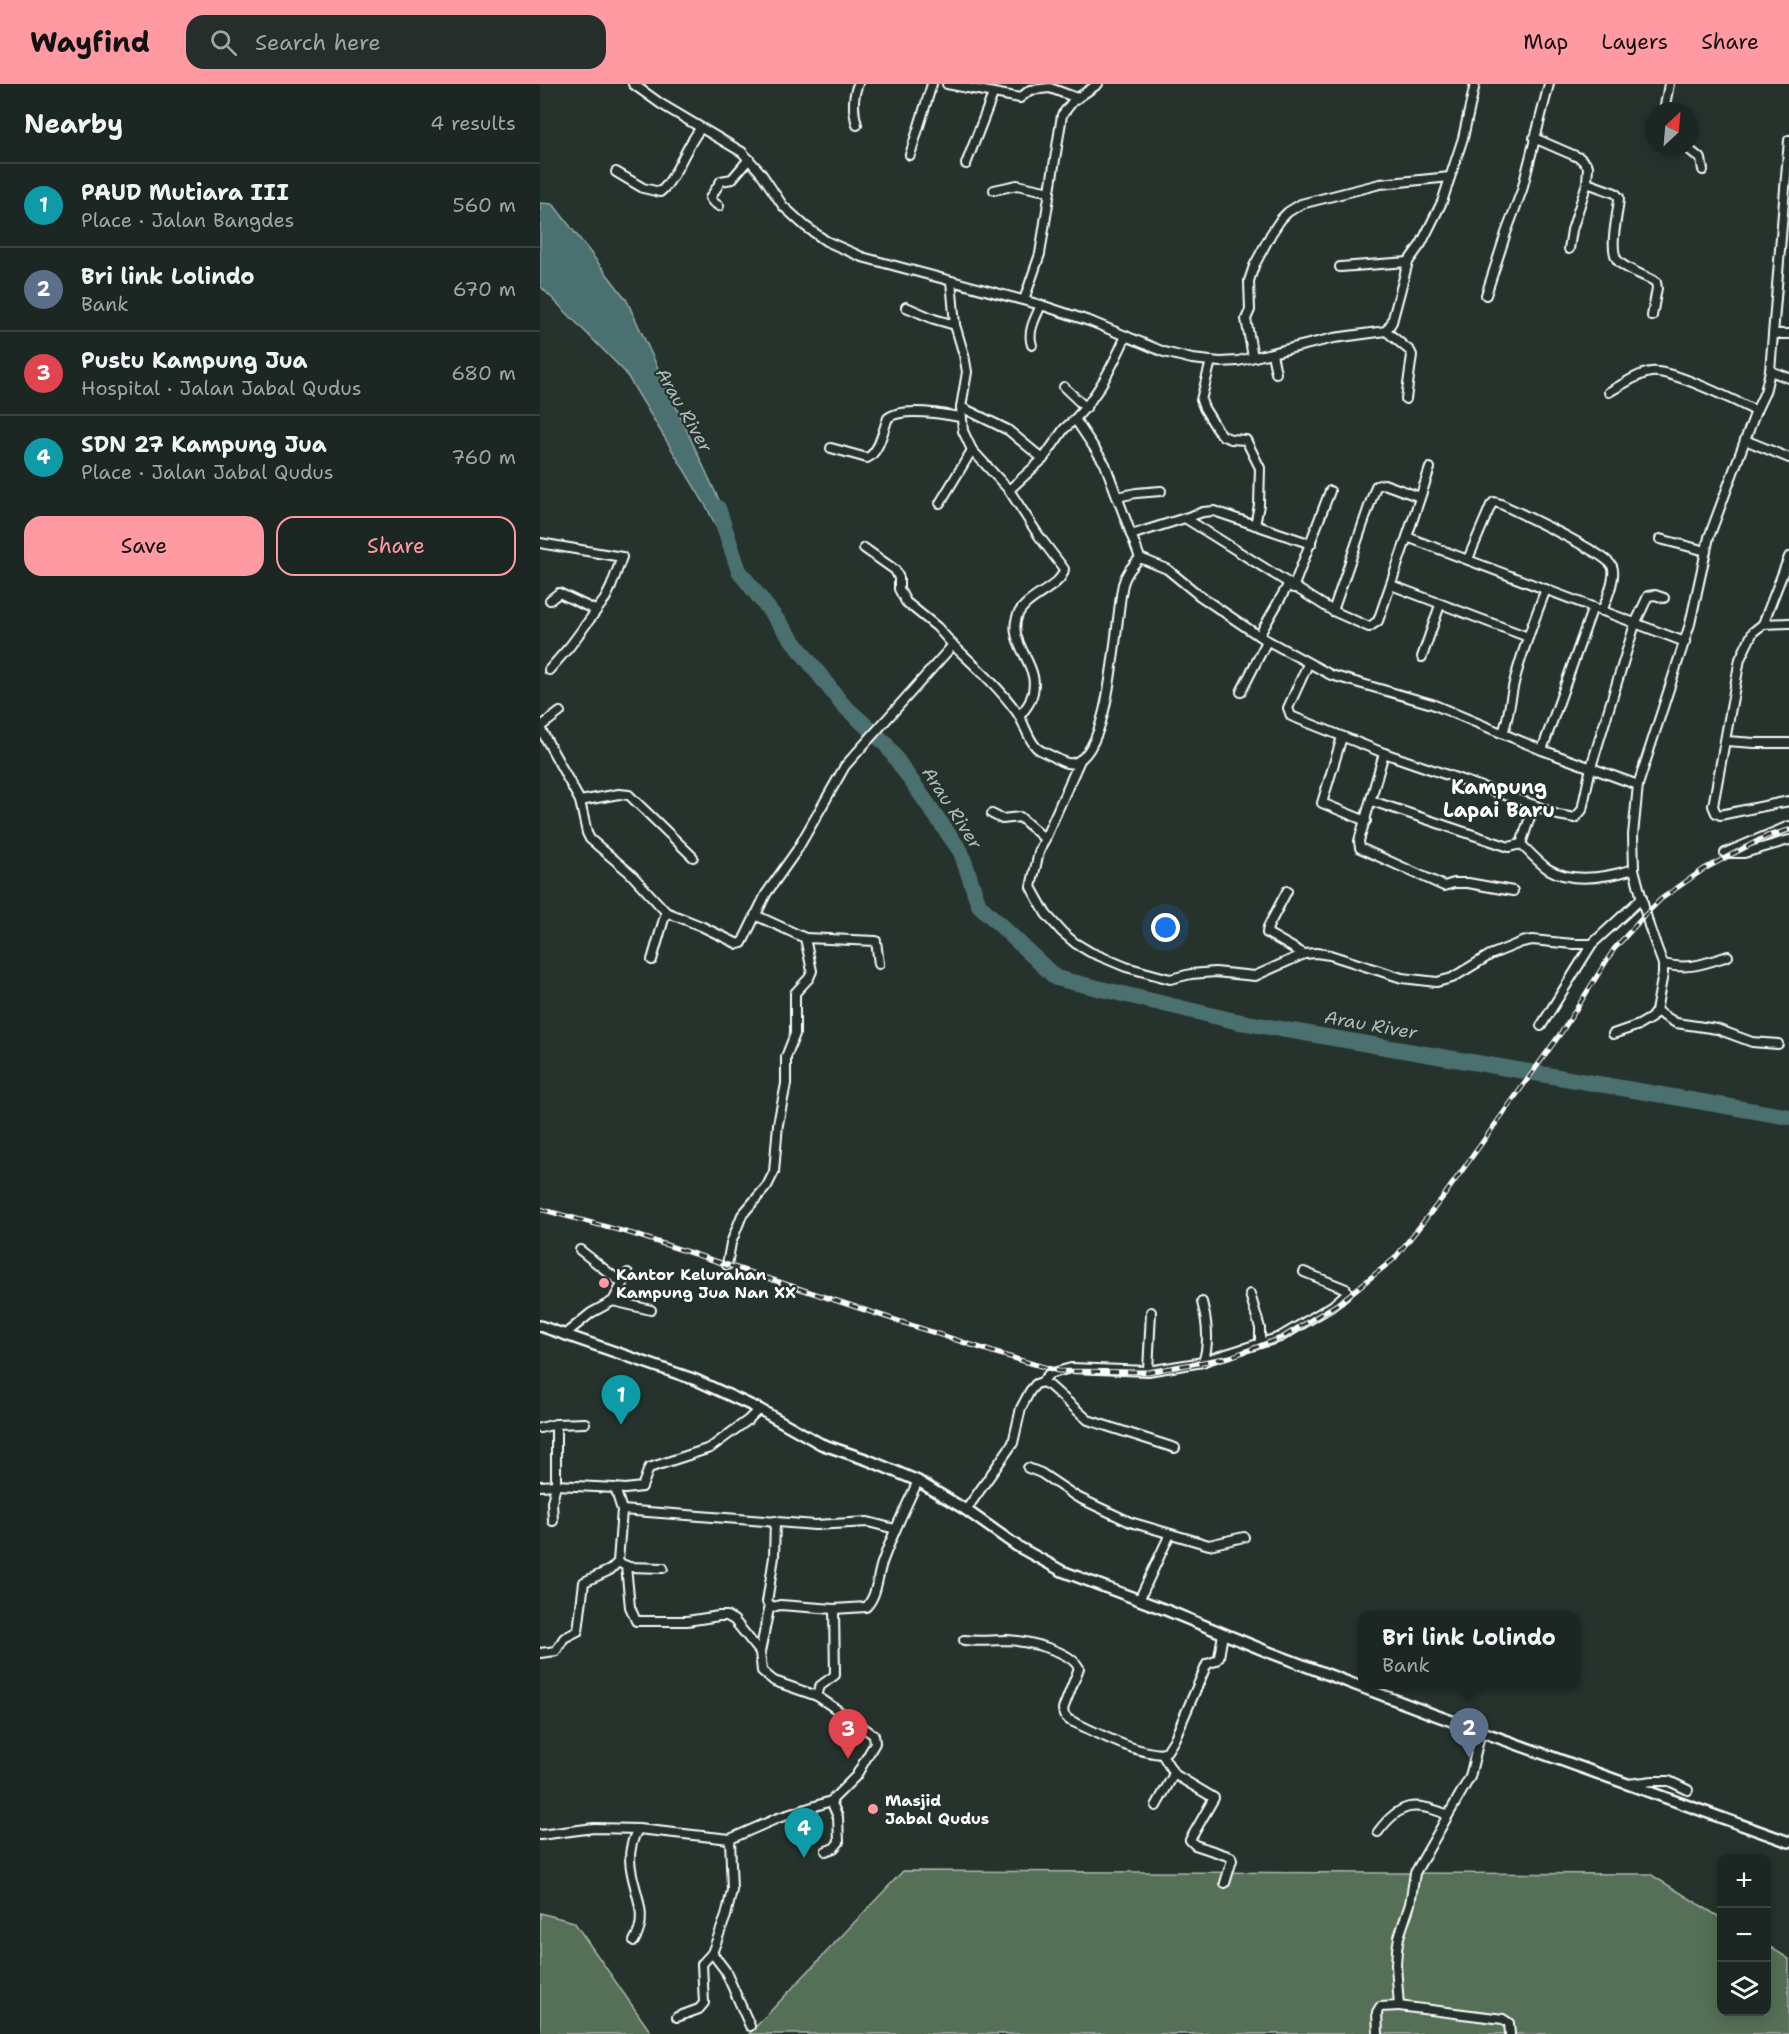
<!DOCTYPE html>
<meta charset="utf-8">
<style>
body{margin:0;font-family:"Shantell Sans",sans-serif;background:#252e2a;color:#f1f3f6}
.controls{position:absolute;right:18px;bottom:18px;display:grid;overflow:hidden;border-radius:12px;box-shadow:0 3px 15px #0003}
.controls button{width:54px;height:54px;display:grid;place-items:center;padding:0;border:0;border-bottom:2px solid #3a4340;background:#1c2622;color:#f1f3f6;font:30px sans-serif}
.compass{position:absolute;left:1105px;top:18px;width:54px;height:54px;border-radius:50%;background:#1c2622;box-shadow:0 3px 15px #0003;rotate:26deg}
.you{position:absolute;left:626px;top:844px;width:21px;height:21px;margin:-15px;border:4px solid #fff;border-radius:50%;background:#1a73e8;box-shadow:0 0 0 9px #1a73e833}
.badge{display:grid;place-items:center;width:39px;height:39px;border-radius:50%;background:#ff9aa2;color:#fff;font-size:20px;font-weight:700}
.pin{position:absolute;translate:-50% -50px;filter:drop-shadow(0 2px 3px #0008)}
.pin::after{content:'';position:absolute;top:32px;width:21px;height:18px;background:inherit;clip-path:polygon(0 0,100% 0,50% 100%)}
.popup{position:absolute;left:818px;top:1527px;width:222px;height:78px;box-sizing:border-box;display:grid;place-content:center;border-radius:12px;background:#1c2622;filter:drop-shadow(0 2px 4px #0005);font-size:20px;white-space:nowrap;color:#a0a5a5}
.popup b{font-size:22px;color:#f1f3f6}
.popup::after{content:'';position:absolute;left:50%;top:100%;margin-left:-12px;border:12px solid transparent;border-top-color:#1c2622}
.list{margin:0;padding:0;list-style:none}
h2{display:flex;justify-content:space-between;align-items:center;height:78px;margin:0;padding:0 24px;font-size:26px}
h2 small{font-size:20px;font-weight:400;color:#a0a5a5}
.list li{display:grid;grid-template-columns:39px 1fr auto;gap:18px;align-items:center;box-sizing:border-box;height:84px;padding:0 24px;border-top:2px solid #3a4340}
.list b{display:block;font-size:22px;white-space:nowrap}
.list p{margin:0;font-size:20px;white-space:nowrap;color:#a0a5a5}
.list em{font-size:20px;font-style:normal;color:#a0a5a5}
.actions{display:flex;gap:12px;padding:18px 24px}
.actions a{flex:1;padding:14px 0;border:2px solid #ff9aa2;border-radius:18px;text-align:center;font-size:21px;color:#ff9aa2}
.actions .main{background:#ff9aa2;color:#111}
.icon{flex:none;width:33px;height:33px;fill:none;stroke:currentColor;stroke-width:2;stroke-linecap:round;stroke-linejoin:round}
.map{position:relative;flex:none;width:1249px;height:1950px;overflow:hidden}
header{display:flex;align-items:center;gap:36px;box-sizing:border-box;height:84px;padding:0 30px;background:#ff9aa2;color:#111}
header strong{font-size:28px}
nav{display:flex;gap:33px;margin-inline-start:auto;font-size:21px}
.search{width:420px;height:54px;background:#252e2a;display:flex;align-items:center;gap:15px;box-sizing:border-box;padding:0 21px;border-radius:18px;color:#a0a5a5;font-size:22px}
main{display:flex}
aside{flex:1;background:#1c2622}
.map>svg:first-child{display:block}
</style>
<header>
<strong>Wayfind</strong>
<div class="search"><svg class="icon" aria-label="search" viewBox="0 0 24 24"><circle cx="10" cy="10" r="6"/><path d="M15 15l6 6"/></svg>Search here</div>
<nav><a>Map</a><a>Layers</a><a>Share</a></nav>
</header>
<main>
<aside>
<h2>Nearby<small>4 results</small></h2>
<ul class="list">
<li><span class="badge" style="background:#0f9aa8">1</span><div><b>PAUD Mutiara III</b><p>Place · Jalan Bangdes</p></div><em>560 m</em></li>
<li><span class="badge" style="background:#5c6f8a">2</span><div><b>Bri link Lolindo</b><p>Bank</p></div><em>670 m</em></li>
<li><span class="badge" style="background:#e0444e">3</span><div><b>Pustu Kampung Jua</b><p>Hospital · Jalan Jabal Qudus</p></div><em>680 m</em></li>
<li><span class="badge" style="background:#0f9aa8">4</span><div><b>SDN 27 Kampung Jua</b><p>Place · Jalan Jabal Qudus</p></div><em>760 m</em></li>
</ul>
<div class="actions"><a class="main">Save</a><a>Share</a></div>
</aside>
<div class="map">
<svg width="1249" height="1950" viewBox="0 0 1249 1950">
<rect width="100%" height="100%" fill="#26332d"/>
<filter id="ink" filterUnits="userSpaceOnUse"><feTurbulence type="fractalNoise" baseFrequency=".0167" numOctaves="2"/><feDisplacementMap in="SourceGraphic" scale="12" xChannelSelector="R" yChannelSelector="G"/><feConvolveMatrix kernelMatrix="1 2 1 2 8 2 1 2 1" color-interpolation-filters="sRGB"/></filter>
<g filter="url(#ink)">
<g fill="#546f56" stroke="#aab7aa" stroke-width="1.5">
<polygon points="363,1787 1110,1790 1181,1834 1182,1928 1226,1928 1227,1861 1249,1875 1249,1950 209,1950"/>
<polygon points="0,1829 34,1838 112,1950 0,1950"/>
</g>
<polygon fill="#4b6f70" stroke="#93a9a9" stroke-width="1.5" points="0,119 13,120 86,215 191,442 179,448 166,422 85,288 0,202"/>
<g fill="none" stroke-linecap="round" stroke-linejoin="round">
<polyline stroke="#4b6f70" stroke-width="16" points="178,424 199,487 302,620 345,659 421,768 439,821 516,894 695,937 1249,1033"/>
<g stroke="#fff" stroke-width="12">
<g id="minor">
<polyline points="93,0 121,20 202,68 221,89 243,122 265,142 286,157 322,173 501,221 552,238 624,268 652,275 680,278 698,277 794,254 846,247 852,238 868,178 881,160 902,118 923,54 935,0"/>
<polyline points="407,0 480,14 490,6 510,4 537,14"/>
<polyline points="1124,27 1129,0"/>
<path d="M 317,41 C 313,27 312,14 318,0"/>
<path d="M 994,54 L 1040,74 L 1048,82 L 1047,99 L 1075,109 L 1079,113 C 1079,128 1067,167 1079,178 C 1089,187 1104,191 1116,198 L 1117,204 L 1112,232"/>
<polyline points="1146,63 1161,75 1163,86"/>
<polyline points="370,71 392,0"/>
<polyline points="426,80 453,10"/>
<path d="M 76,88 L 103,104 L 120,108 C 136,95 146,61 161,44"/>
<polyline points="454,106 477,101 510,108"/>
<polyline points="179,122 173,118 170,114 181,97 192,95 209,75"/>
<polyline points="1029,165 1032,146 1047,99"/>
<polyline points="800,183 868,178"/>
<path d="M 411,197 L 415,241 L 424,271 L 427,288 L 421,323 L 423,347 L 432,366 L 469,406 L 499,452 L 524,485 C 522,504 484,512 477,533 C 467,563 506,583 490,617 C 488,622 483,627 480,632"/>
<polyline points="946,211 966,149 982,106 1009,0"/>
<polyline points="484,216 500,170 522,31 533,17 558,0"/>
<polyline points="366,223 394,235 415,241"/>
<polyline points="846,247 870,267 872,271 866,315"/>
<polyline points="1234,250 1249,250"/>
<path d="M 492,261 C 487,247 496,233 501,221"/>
<polyline points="732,270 736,289"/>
<polyline points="713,273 706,235 710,226 709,197 714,182 731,150 741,135 748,128 761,120 840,100 910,93"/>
<polyline points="671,277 661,316 664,324 677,345 683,352 691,355 706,356 720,384 719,421 715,441"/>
<polyline points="1230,287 1249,294"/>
<polyline points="524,303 546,324"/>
<path d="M 1069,308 C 1082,301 1097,290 1111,288 C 1132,285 1195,317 1216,327"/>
<polyline points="421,323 468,346 503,375"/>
<polyline points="1205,356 1249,374"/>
<path d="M 291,364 L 327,374 C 339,369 343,346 348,334 C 361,323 404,330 420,333"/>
<polyline points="469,406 503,375 524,345 535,335"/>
<polyline points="577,413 596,409 621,407"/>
<polyline points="400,419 432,366"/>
<polyline points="645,434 663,428 674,427 771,460"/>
<polyline points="591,451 645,434 793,527 829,543 838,537 867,453 1145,558"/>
<polyline points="867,453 890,384"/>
<polyline points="1120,455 1166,467"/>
<polyline points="0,459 82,473 71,503 65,515 30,562 9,586"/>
<polyline points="324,464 355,486 359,494 359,505 366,518 397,543 413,561"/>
<polyline points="1249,473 1223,540 1213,548 1200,575 1173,722 1176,729 1180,731 1249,717"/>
<polyline points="600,474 627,485 660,512 719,552 791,591 892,620 1002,666 1098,701"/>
<path d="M 928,475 L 951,421 L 954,418 L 961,420 C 979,429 1066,469 1072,482 C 1077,492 1066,517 1062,527"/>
<polyline points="851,501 988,553"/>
<polyline points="753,504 790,407"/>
<polyline points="10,516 19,509 55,526"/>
<polyline points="793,527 836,402 844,400 880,413"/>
<polyline points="1223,540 1249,539"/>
<polyline points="719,552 748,501"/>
<polyline points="882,573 900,521"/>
<polyline points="768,580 748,624 751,632 844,669 994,721 1018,731 1035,734 1042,726 1051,683 1095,540 1108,512 1115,511 1124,514"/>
<polyline points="701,608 727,557"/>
<polyline points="0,643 20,628"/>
<path d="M 0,644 L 40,717 L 47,749 L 50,755 L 90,789 L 126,828 L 161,842 L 198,860 L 202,859 L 204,855 L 226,810 L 257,766 L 305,682 L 413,561 C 435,582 458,602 476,627 C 484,637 487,654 496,663 C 500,667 506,669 512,672 C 518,675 525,681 533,679 C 572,670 575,534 583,500 C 586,489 592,482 600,474 L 565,380 L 535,335 C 558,311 572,283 586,252"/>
<path d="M 963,649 C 969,633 970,616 974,599 C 982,567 994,536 1006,505"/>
<polyline points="802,653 782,719 826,737"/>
<polyline points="1186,657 1215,659 1249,659"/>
<polyline points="1002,666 1053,523"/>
<polyline points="844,669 819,757 820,764 904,802 914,799 928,799 973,807"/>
<polyline points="540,676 499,768 491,803 506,830 522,848 535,859 550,868 586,883 630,895 651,890 675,888 715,892 764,870 776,869 790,871 862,894 897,898 912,894 950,871 982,858 992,856 1033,860 1052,860 1102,814"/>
<polyline points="40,717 79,710 89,711 153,773"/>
<polyline points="832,717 969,763 981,760 994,721"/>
<polyline points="452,730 462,735 480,733 505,755"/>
<path d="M 981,760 C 989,768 998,778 1008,785 C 1033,800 1068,793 1094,785"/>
<polyline points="1185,769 1249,742"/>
<polyline points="1189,769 1204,769 1249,756"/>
<polyline points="747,807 728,843 727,849 764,870"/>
<polyline points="265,854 336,857 339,880"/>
<polyline points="112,876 126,828"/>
<path d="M 1123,880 C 1149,886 1163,880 1188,872"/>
<polyline points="1116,927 1136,939 1177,945 1212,958 1238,960"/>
<polyline points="1001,942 1052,860"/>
<polyline points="1073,950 1099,941 1111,934 1116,927 1123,890 1123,880 1109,842 1094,785 1093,751 1098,701 1150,540 1169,453 1216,327 1225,308 1230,287 1249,56"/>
<polyline points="40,1166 83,1200"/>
<polyline points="187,1181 191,1159 202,1131 227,1102 234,1088 238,1040 246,1000 246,973 255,950 255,909 269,894 272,887 265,854 215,831"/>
<polyline points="710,1210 720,1244 720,1259"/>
<polyline points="73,1217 111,1226"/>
<polyline points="24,1251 51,1229 73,1217 88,1189"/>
<polyline points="664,1277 740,1253 792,1222 807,1209 806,1205 764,1188"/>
<polyline points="608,1287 611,1228"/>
<polyline points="502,1298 510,1302 548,1336 635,1364"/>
<polyline points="0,1344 16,1340"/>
<polyline points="488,1384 501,1389 537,1413 590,1438 669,1461 704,1453"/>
<polyline points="0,1402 16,1401 75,1404 82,1426 78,1478 70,1486 44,1498 38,1547 24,1554 16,1567 0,1569"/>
<polyline points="75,1404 85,1405 102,1403 109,1384 170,1364 208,1336 219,1325"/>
<polyline points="82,1426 275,1441 328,1438 355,1445"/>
<path d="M 426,1426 L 473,1359 L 481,1324 L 490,1307 L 496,1300 L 502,1298 L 509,1290 L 531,1284 L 608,1287 L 663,1278 C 670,1259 667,1237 662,1218"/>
<polyline points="13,1437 12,1418 16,1401 16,1340 45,1339"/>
<polyline points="82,1480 89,1483 123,1484"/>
<polyline points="86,1482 90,1523 96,1537 147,1537 179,1532 187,1532 194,1536 220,1568"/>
<polyline points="599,1516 630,1450"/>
<path d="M 233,1523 L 240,1521 L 294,1525 L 326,1523 C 337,1512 337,1494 342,1479 C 352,1451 365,1424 378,1397"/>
<polyline points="233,1523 227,1518 234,1473 235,1437"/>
<path d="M 424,1556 C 439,1558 452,1556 467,1556 C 486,1557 530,1566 539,1584 L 523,1625 L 524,1631 L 529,1636 C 559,1649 590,1668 622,1670 L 627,1667 L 634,1656 L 667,1580 L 676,1577 L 679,1573 L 683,1550"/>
<polyline points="277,1612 280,1602 295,1591 294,1525"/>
<polyline points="622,1670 634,1690 674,1714 650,1756 655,1761 691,1773 692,1776 685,1799"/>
<polyline points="1088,1700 1113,1697 1129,1697 1148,1706"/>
<polyline points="616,1722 634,1690"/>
<path d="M 838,1748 C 860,1718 876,1717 908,1731"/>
<polyline points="0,1751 54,1744 98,1745 190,1755"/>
<polyline points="190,1755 238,1734 291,1717 316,1692 335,1659 334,1651 277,1612 234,1597 222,1587 220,1568 229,1525 233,1523"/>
<polyline points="286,1767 294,1764 299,1758 298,1733 291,1717"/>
<path d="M 94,1857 C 117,1821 73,1788 98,1745"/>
<polyline points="172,1869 185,1886 210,1942"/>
<polyline points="859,1922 963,1935 969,1939 970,1950"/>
<polyline points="137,1933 159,1925 164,1919 162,1880 172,1869 186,1832 192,1806 190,1755"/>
<polyline points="838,1950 837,1928 840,1923 859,1922 856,1881 857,1866 859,1853 870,1820 875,1789 930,1693 941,1647"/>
</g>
</g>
<g stroke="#fff" stroke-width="14">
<polyline id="tertiary" points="0,1242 156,1296 219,1325 281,1360 328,1376 378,1397 426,1426 477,1462 522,1487 626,1526 726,1567 895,1631 1249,1758"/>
</g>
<use href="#minor" stroke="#26332d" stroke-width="8"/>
<use href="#tertiary" stroke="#26332d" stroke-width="9"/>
<g stroke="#fff" stroke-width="5">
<polyline id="rail" points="0,1125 93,1150 456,1269 518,1287 608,1288 690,1273 743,1253 799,1219 854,1175 903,1113 1023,946 1074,865 1106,830 1121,815 1164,785 1227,752 1249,746"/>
</g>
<use href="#rail" stroke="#26332d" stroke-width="3" stroke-dasharray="9" stroke-linecap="butt"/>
</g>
</g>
<g fill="#ff9aa2" stroke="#26332d" stroke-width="2">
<circle cx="64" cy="1199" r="6"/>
<circle cx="333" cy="1725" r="6"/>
</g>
<g text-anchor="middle" stroke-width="4.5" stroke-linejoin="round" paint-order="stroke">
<g font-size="16" font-weight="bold" fill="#fff" stroke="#26332d" text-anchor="start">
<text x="76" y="1196">Kantor Kelurahan<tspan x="76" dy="18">Kampung Jua Nan XX</tspan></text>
<text x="345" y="1722">Masjid<tspan x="345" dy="18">Jabal Qudus</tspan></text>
</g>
<g font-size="18" font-style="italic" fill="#aebebf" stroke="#26332d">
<text transform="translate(144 326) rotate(60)" y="6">Arau River</text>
<text transform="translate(412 724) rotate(57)" y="6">Arau River</text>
<text transform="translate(831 941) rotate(10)" y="6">Arau River</text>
</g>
<g font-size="20" font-weight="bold" fill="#fff" stroke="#26332d">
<text x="959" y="710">Kampung<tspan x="959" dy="23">Lapai Baru</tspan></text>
</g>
</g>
</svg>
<div class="controls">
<button>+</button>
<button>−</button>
<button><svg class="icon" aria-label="layers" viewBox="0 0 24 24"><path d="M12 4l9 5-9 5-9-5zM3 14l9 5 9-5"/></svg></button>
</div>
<svg class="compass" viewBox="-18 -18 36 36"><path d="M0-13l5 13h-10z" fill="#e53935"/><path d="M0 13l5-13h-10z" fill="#a0a5a5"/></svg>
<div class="you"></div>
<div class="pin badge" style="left:81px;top:1341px;background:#0f9aa8">1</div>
<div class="pin badge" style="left:929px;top:1674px;background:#5c6f8a">2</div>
<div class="popup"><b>Bri link Lolindo</b>Bank</div>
<div class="pin badge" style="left:308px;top:1675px;background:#e0444e">3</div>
<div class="pin badge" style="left:264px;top:1774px;background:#0f9aa8">4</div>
</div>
</main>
